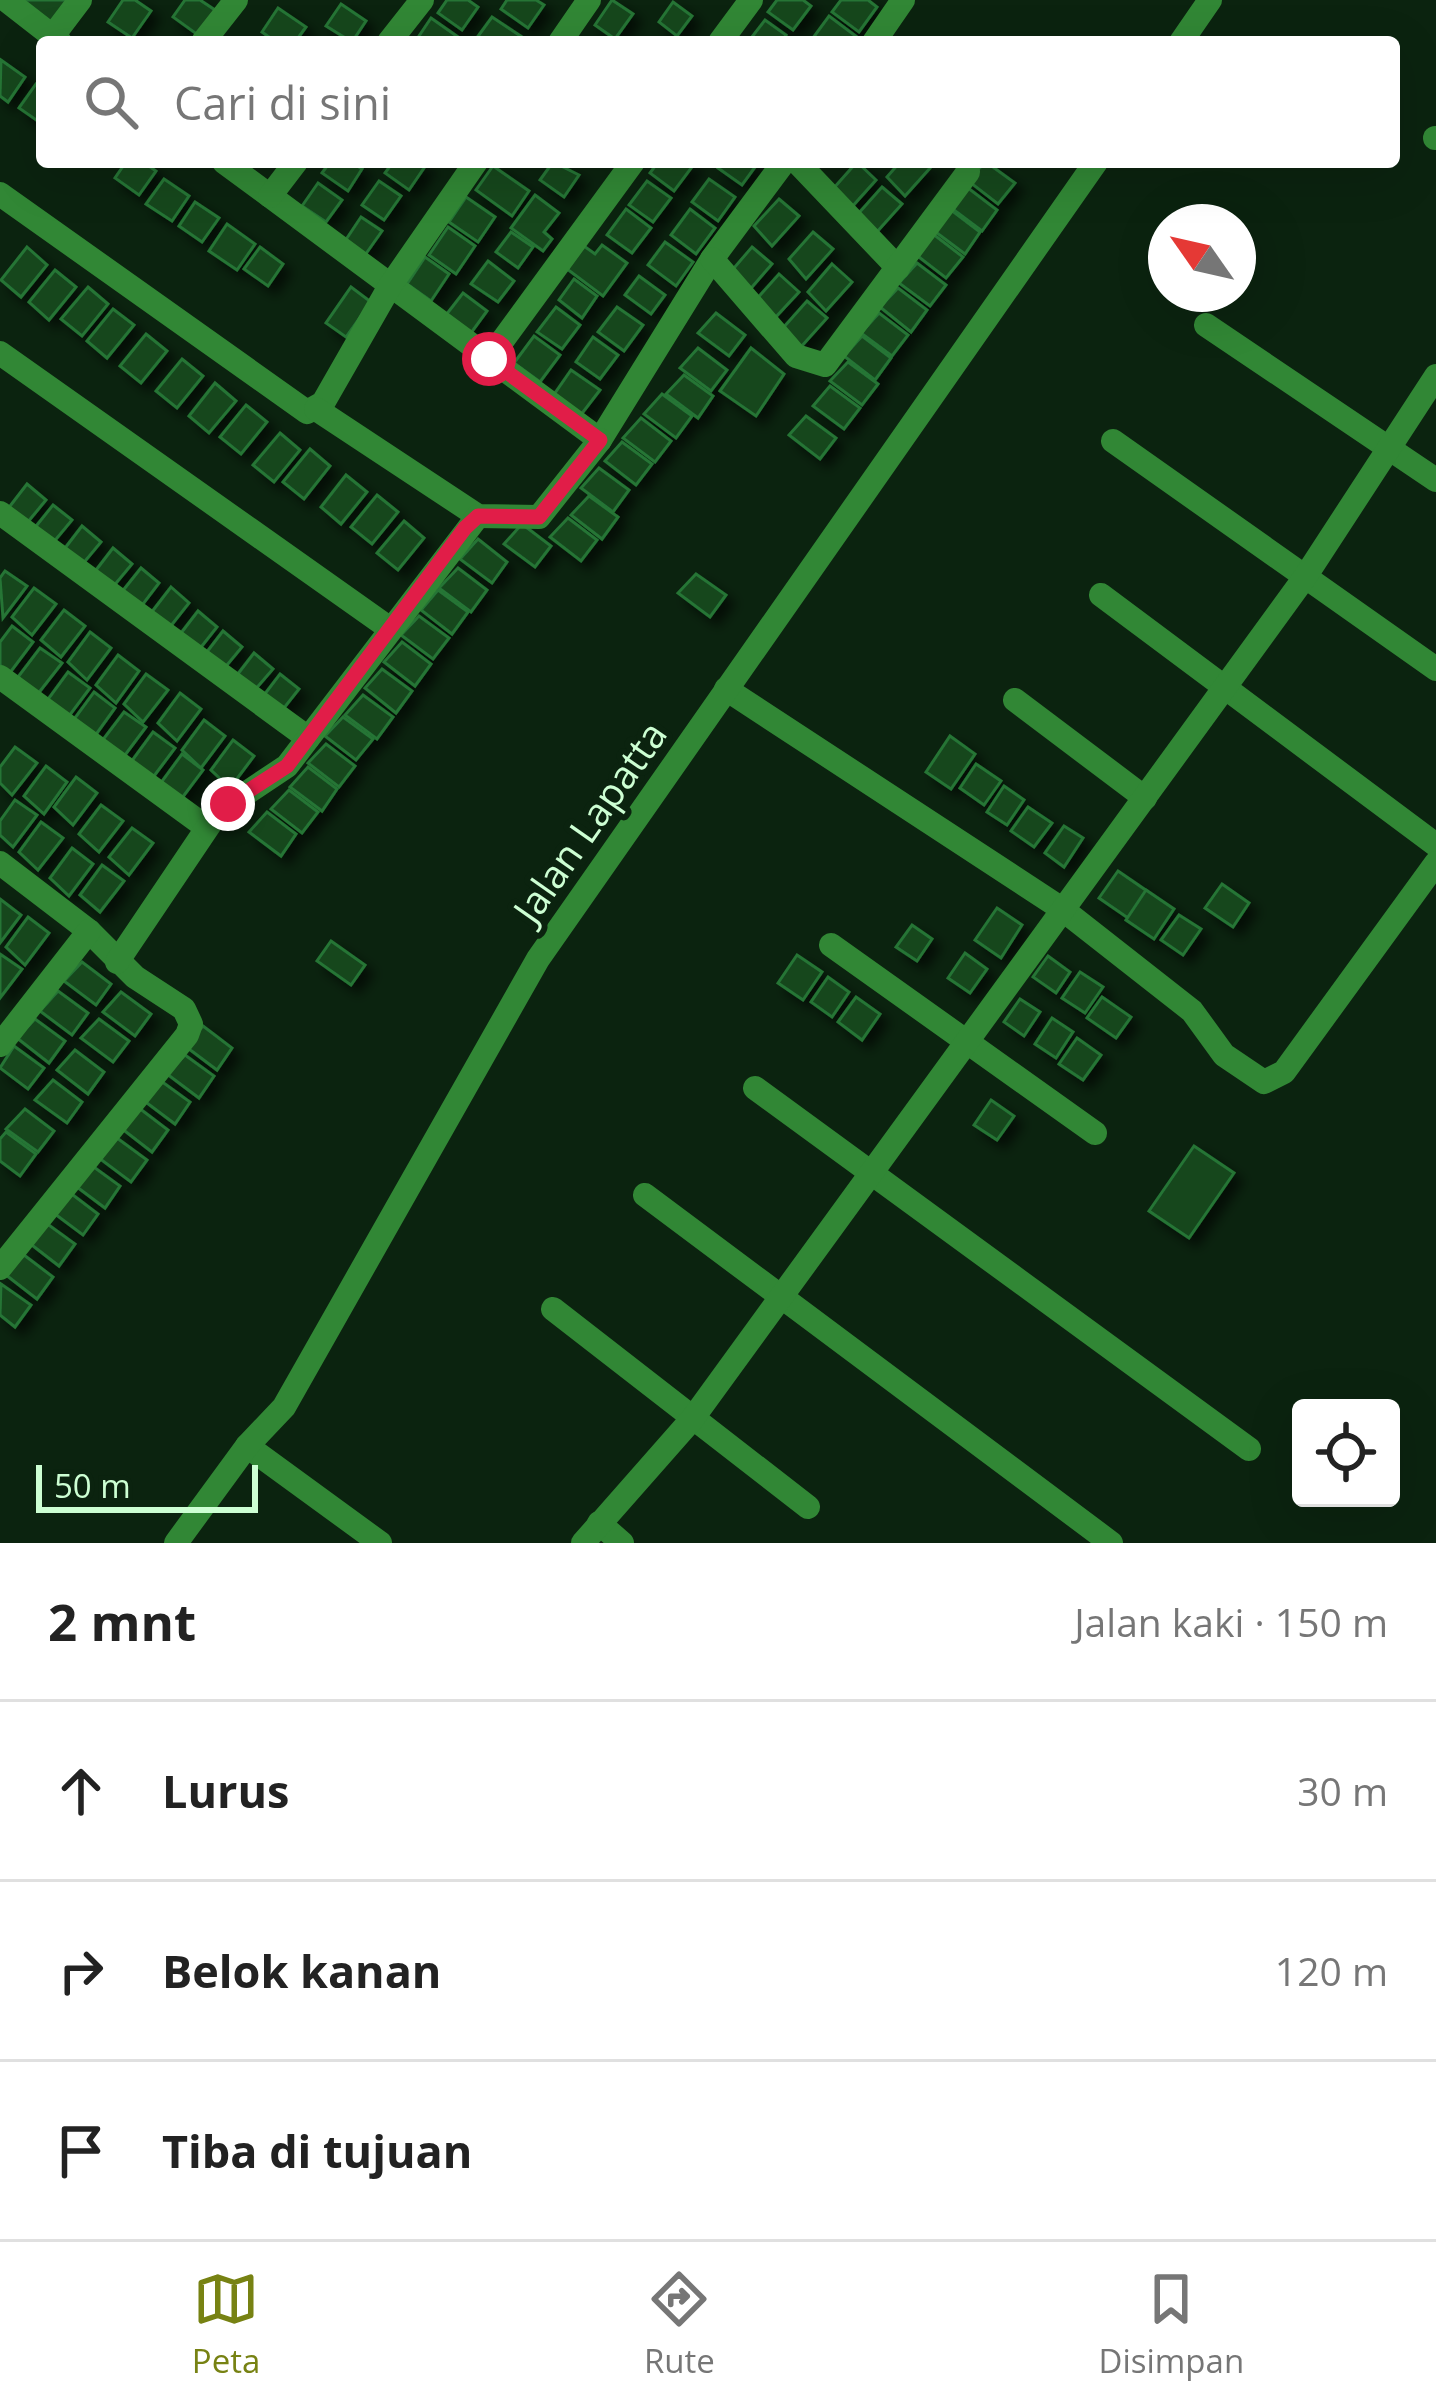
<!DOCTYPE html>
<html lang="id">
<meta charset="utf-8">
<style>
body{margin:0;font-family:"Open Sans",sans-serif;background:#f6f6f6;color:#222}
.controls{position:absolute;right:36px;bottom:36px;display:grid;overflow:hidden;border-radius:12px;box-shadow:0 12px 48px #0002}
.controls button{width:108px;height:108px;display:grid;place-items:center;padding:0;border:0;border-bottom:3px solid #e0e0e0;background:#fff;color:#222;font:60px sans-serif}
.compass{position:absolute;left:1148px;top:204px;width:108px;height:108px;border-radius:50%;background:#fff;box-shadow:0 12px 48px #0002;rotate:304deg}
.scale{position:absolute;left:36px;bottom:30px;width:222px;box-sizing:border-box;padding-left:12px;border:6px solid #cdffd3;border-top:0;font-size:33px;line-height:42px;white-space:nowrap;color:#cdffd3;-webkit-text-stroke:9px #0b230f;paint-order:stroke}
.stop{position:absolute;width:36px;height:36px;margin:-27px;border:9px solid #e11d48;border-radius:50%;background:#fff}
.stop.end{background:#e11d48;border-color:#fff;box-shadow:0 3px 12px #0008}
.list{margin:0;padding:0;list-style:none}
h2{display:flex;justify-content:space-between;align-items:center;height:156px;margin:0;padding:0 48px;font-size:51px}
h2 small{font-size:39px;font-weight:400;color:#767676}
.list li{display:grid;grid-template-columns:78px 1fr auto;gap:36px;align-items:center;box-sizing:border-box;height:180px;padding:0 48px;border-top:3px solid #e0e0e0}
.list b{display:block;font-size:45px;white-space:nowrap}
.list em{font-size:39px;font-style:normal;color:#767676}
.icon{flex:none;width:66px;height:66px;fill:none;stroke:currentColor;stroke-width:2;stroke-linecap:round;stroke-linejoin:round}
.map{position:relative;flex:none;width:1436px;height:1543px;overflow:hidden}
.search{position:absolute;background:#fff;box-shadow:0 12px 48px #0002;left:36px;right:36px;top:36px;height:132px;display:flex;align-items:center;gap:30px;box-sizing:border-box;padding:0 42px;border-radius:12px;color:#767676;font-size:45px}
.sheet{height:696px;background:#fff}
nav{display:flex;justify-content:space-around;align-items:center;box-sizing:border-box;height:168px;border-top:3px solid #e0e0e0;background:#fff;font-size:33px;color:#767676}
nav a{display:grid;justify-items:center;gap:6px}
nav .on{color:#778213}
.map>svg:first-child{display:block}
</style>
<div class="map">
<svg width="1436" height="1543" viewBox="0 0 1436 1543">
<defs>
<filter id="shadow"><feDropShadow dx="8" dy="8" stdDeviation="6" flood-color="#0009"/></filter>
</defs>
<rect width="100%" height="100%" fill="#0b230f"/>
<g fill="#15461f" stroke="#257435" stroke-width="3" filter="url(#shadow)">
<polygon points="23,0 70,0 51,25"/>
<polygon points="123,0 135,0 151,11 132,38 108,22"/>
<polygon points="185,0 200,0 215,10 198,35 173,17"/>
<polygon points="447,0 468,0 478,7 462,30 438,13"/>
<polygon points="507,0 536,0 544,5 528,28 501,9"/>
<polygon points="612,0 633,14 615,39 595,25"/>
<polygon points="777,0 803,0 811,6 793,30 768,12"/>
<polygon points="841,0 868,0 877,7 859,32 832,12"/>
<polygon points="673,2 692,16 677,36 659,22"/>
<polygon points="341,4 366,21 352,42 326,26"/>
<polygon points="278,8 306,27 295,42 276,42 262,32"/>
<polygon points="829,16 857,37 853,42 810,42"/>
<polygon points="492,17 522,37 519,42 476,39"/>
<polygon points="431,18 458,37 455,42 415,42"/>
<polygon points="765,20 786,35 781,42 748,42"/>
<polygon points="1,60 25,77 8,102 0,96"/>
<polygon points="36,84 42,88 42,124 19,108"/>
<polygon points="126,162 143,162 156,171 139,195 115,178"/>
<polygon points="330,162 351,162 362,169 348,191 322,173"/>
<polygon points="393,162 422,162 426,165 409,190 385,173"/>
<polygon points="553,162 579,175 564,197 540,180"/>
<polygon points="658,162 694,162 695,163 674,191 650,173"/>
<polygon points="722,162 756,162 758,163 742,185 718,168"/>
<polygon points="857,162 876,180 850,209 832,190"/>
<polygon points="900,162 931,167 905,196 887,177"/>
<polygon points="986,162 1015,183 998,204 967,180"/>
<polygon points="493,166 529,191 512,216 476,190"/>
<polygon points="164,179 189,196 172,221 146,204"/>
<polygon points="709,179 735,197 718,221 692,202"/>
<polygon points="379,181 401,196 384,220 362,205"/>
<polygon points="647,181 671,198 653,222 629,205"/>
<polygon points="318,183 342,200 326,222 302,206"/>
<polygon points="882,187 902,204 875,234 858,214"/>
<polygon points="968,188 997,210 982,231 950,207"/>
<polygon points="535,195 559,213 544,232 552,239 543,251 511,228"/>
<polygon points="466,197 495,217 478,242 449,222"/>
<polygon points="779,199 799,216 772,246 754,226"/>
<polygon points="195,202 219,218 202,242 179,226"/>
<polygon points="626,209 651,228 632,253 607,235"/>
<polygon points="690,209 715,228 696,254 671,235"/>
<polygon points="951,210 980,232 965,254 933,230"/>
<polygon points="361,217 382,231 365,255 345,241"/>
<polygon points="227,224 255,244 237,270 209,251"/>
<polygon points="448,227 475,246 456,274 429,255"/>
<polygon points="511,232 533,247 518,268 496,252"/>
<polygon points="813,232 833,249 806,279 789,259"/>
<polygon points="933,234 963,257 946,278 915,254"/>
<polygon points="665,242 693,262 676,286 648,265"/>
<polygon points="602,245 627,263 603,296 567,269 584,246 595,254"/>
<polygon points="27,247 47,265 21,297 1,280"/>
<polygon points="260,247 283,264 268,286 244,269"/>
<polygon points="752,247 772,264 746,294 728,275"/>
<polygon points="425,257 449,274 431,301 407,284"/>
<polygon points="488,261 514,281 498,302 471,284"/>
<polygon points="917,263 946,285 930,306 899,283"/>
<polygon points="832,264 852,282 826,311 808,292"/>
<polygon points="55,270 76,287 49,320 29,302"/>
<polygon points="779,274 799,292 772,321 754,302"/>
<polygon points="639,276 665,295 651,314 625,295"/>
<polygon points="574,279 597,296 582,318 559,300"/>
<polygon points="88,287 108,304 82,336 61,319"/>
<polygon points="351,287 371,302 346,337 326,323"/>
<polygon points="898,288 927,310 911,332 880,307"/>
<polygon points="463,293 487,311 471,333 446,315"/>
<polygon points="807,301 827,318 800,348 783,328"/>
<polygon points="556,307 580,325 562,349 537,332"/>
<polygon points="617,307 643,325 624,351 598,332"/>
<polygon points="113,309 134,325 107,358 87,341"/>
<polygon points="716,313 745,335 729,356 698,333"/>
<polygon points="879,313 908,335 892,356 861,333"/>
<polygon points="146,334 167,351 141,383 120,366"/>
<polygon points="534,336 560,355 540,382 514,363"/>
<polygon points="862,336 891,358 875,380 844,356"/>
<polygon points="593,337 618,355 600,379 576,362"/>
<polygon points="698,348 727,370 711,391 680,368"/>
<polygon points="751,348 784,374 756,416 720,391"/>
<polygon points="182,359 203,376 177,408 156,391"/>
<polygon points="848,362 878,384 862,405 830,381"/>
<polygon points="571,370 600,390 580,416 553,396"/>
<polygon points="684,375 713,396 698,418 666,394"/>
<polygon points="215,383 236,401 209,433 189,416"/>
<polygon points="830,386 860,408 844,429 813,406"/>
<polygon points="662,394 692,416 676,438 644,414"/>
<polygon points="246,405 267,422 241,454 220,437"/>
<polygon points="806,416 836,438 820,459 789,435"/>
<polygon points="641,418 671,441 655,462 623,438"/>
<polygon points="280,433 300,450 274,482 253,465"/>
<polygon points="622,442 652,464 636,485 605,461"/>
<polygon points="310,449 330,466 304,499 283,482"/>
<polygon points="599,468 629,490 613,512 581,488"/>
<polygon points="346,475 367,492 341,524 321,507"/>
<polygon points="27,484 46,500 27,523 7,510"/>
<polygon points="377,495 398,512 372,544 351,527"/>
<polygon points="589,496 618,517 602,539 571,515"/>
<polygon points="53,505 72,520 52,544 33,530"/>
<polygon points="568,518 597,540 581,561 550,537"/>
<polygon points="404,521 424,538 398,570 377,553"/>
<polygon points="522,524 551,546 535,567 504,544"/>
<polygon points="82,526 101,542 81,566 62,552"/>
<polygon points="478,539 507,562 492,583 460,559"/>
<polygon points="113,548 132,564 112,588 93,574"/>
<polygon points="141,568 159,583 140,608 121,593"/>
<polygon points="458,568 487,590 471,612 439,588"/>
<polygon points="5,571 27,586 3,618 0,578"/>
<polygon points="696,574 726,595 710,617 678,593"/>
<polygon points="171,587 189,603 170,627 151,613"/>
<polygon points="34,588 56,604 32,635 12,617"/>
<polygon points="438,590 468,612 452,634 421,610"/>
<polygon points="64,610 85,626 61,657 41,640"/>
<polygon points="198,611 217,627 198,651 178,637"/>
<polygon points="419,616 449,638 433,659 401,635"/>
<polygon points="12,626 33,642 9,674 0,665 0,642"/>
<polygon points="223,631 242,647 222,671 203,657"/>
<polygon points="90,632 111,648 87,680 68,662"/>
<polygon points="402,642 431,664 415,686 384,662"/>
<polygon points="40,648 62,663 37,695 18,677"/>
<polygon points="254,653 273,669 253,692 234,679"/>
<polygon points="118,655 139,671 116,703 96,685"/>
<polygon points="382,669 412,691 396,713 365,688"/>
<polygon points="68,672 90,688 66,720 46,702"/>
<polygon points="146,674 168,690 143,722 124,704"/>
<polygon points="280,674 299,689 280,713 261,699"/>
<polygon points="94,692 115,708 92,740 72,722"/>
<polygon points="180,693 201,709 177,741 158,723"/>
<polygon points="363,695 393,717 377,739 345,715"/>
<polygon points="124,712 146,727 122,759 102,741"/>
<polygon points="343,717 373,739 356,760 325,736"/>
<polygon points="204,720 225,736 201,768 182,750"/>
<polygon points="153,732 175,748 151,780 131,762"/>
<polygon points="950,736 975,754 951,789 926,772"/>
<polygon points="233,740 254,756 230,788 211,770"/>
<polygon points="326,744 355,766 339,787 308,763"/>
<polygon points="15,747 37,763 12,795 0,783 0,767"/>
<polygon points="182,754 203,770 179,802 160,784"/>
<polygon points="976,764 1001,781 984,805 960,788"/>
<polygon points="46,766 67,782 44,814 24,796"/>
<polygon points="308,767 337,789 322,811 290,787"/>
<polygon points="76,777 97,793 73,825 54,807"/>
<polygon points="1004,786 1024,800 1007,825 987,812"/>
<polygon points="289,790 318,812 302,833 271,809"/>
<polygon points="15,800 37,815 13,847 0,835 0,821"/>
<polygon points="101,805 123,821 99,852 79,834"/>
<polygon points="1028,807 1052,823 1034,847 1011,831"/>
<polygon points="267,812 296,834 281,856 249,832"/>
<polygon points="41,822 63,838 38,870 19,852"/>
<polygon points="1064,826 1083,838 1064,867 1045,853"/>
<polygon points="132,828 153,843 129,875 109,857"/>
<polygon points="72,848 93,864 69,896 50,878"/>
<polygon points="102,865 124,881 100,912 80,895"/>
<polygon points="1118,871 1147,891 1128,918 1099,898"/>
<polygon points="1222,884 1249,903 1233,927 1205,908"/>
<polygon points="1146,890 1174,909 1154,939 1126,920"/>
<polygon points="0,899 21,915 0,943"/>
<polygon points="997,908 1022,925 1001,958 975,940"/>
<polygon points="1179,915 1201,929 1183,955 1161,940"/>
<polygon points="28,917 49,933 25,965 6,947"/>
<polygon points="912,925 932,939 917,961 896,947"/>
<polygon points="331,941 365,965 351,985 317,961"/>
<polygon points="965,953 987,969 970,993 948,978"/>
<polygon points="0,954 22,969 0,998"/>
<polygon points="797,955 822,972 803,1000 778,983"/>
<polygon points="1048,956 1070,972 1056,993 1033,977"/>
<polygon points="82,962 111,984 96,1005 64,981"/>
<polygon points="1080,972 1103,987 1085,1013 1062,998"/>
<polygon points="828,977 849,992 832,1017 811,1002"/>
<polygon points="58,991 88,1013 72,1035 40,1011"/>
<polygon points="121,992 151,1014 135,1036 103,1012"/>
<polygon points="856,997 880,1014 862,1040 838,1022"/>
<polygon points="1102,997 1131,1017 1116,1038 1087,1018"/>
<polygon points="1020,999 1040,1012 1024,1036 1004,1022"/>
<polygon points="1052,1018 1073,1032 1056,1058 1035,1044"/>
<polygon points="35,1019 65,1041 49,1063 17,1038"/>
<polygon points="99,1019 129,1041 113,1062 81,1038"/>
<polygon points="203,1026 232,1048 217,1070 185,1046"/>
<polygon points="1077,1038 1101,1055 1083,1080 1059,1064"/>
<polygon points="14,1046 44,1068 28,1089 0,1068"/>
<polygon points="75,1050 104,1072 88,1094 57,1070"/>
<polygon points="185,1055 214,1076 199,1098 167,1074"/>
<polygon points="53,1080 82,1102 67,1123 35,1100"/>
<polygon points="161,1081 190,1102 175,1124 143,1100"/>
<polygon points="991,1100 1014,1116 997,1140 974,1125"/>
<polygon points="139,1108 168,1130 152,1152 121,1128"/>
<polygon points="25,1109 54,1131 38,1152 6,1129"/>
<polygon points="6,1132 36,1154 20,1176 0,1161 0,1139"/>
<polygon points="117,1138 147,1160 131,1182 99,1158"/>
<polygon points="1194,1146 1234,1173 1189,1238 1149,1211"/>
<polygon points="91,1165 120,1186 105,1208 73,1184"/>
<polygon points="69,1192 98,1214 83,1235 51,1211"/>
<polygon points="46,1223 75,1244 59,1266 28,1242"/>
<polygon points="24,1255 53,1277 37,1299 6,1275"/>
<polygon points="1,1284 31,1305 15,1327 0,1315"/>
</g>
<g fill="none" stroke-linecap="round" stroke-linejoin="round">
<g stroke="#318735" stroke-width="24">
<polyline points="6,0 60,42"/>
<polyline points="52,37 80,0"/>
<polyline points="203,42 236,0"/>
<polyline points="389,42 422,0"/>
<polyline points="560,42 589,0"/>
<polyline points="720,42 751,0"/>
<polyline points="874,42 903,0"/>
<polyline points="1181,42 1210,0"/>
<polyline points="1435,138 1436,138"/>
<polyline points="224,162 600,440 712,259 784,162"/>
<polyline points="797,162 898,268"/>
<polyline points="0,194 307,412 323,403 390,286 476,162"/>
<polyline points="270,196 296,162"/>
<polyline points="712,259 796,356 825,365 968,172 967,162"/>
<polyline points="1206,325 1436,480"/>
<polyline points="0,353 389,628"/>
<polyline points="489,359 633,162"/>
<polyline points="316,409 478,516 539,517 600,440"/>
<polyline points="1113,441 1436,669"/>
<polyline points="0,513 308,738"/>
<polyline points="1101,595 1436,845"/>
<polyline points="0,677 206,827"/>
<polyline points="726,689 1062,909 1192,1011 1224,1055 1264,1082 1284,1072 1436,863"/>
<polyline points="1015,700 1145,798"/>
<polyline points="0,863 89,931 135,977 184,1009 191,1024 187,1035 0,1268"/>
<polyline points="831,945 1095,1133"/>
<polyline points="117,962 218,812 287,766 478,516"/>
<polyline points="0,1045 89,931"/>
<polyline points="755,1088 1249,1449"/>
<polyline points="645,1195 1111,1543"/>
<polyline points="553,1309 808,1507"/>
<polyline points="247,1446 380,1543"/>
<polyline points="599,1523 622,1543"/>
<polyline points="176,1543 247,1446 284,1407 538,959 1096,162"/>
<polyline points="583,1543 693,1418 1305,577 1436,376"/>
</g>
</g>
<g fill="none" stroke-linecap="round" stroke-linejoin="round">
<polyline stroke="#e11d48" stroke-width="15" points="228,804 287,766 465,528 478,516 539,517 600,440 489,359"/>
</g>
<g text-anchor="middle" stroke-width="12" stroke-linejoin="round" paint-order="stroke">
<g font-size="39" fill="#cdffd3" stroke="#0b230f">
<text transform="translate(590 822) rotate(-55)" y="14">Jalan Lapatta</text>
</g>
</g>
</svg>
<div class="controls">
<button><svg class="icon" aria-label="locate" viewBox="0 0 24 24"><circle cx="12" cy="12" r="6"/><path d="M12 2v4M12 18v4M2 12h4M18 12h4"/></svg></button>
</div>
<svg class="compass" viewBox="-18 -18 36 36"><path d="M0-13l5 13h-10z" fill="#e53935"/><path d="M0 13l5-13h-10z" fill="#767676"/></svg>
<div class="scale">50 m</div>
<div class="stop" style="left:489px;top:359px"></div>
<div class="stop end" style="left:228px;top:804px"></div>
<div class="search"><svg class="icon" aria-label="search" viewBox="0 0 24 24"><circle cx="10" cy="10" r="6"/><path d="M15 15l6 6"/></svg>Cari di sini</div>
</div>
<section class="sheet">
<h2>2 mnt<small>Jalan kaki · 150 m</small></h2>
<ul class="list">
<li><svg class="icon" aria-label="ahead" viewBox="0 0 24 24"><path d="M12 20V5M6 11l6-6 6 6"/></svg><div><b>Lurus</b></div><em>30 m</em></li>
<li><svg class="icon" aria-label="right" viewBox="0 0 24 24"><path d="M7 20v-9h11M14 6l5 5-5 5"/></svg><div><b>Belok kanan</b></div><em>120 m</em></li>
<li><svg class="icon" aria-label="arrive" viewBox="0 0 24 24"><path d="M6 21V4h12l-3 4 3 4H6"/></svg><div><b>Tiba di tujuan</b></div></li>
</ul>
</section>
<nav>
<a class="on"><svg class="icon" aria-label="map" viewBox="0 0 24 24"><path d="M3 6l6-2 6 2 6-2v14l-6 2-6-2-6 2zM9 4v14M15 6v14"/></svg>Peta</a>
<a><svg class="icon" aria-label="directions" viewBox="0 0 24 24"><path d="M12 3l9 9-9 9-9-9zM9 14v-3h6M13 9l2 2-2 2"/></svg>Rute</a>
<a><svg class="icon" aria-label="saved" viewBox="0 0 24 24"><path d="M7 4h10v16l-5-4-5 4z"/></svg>Disimpan</a>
</nav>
